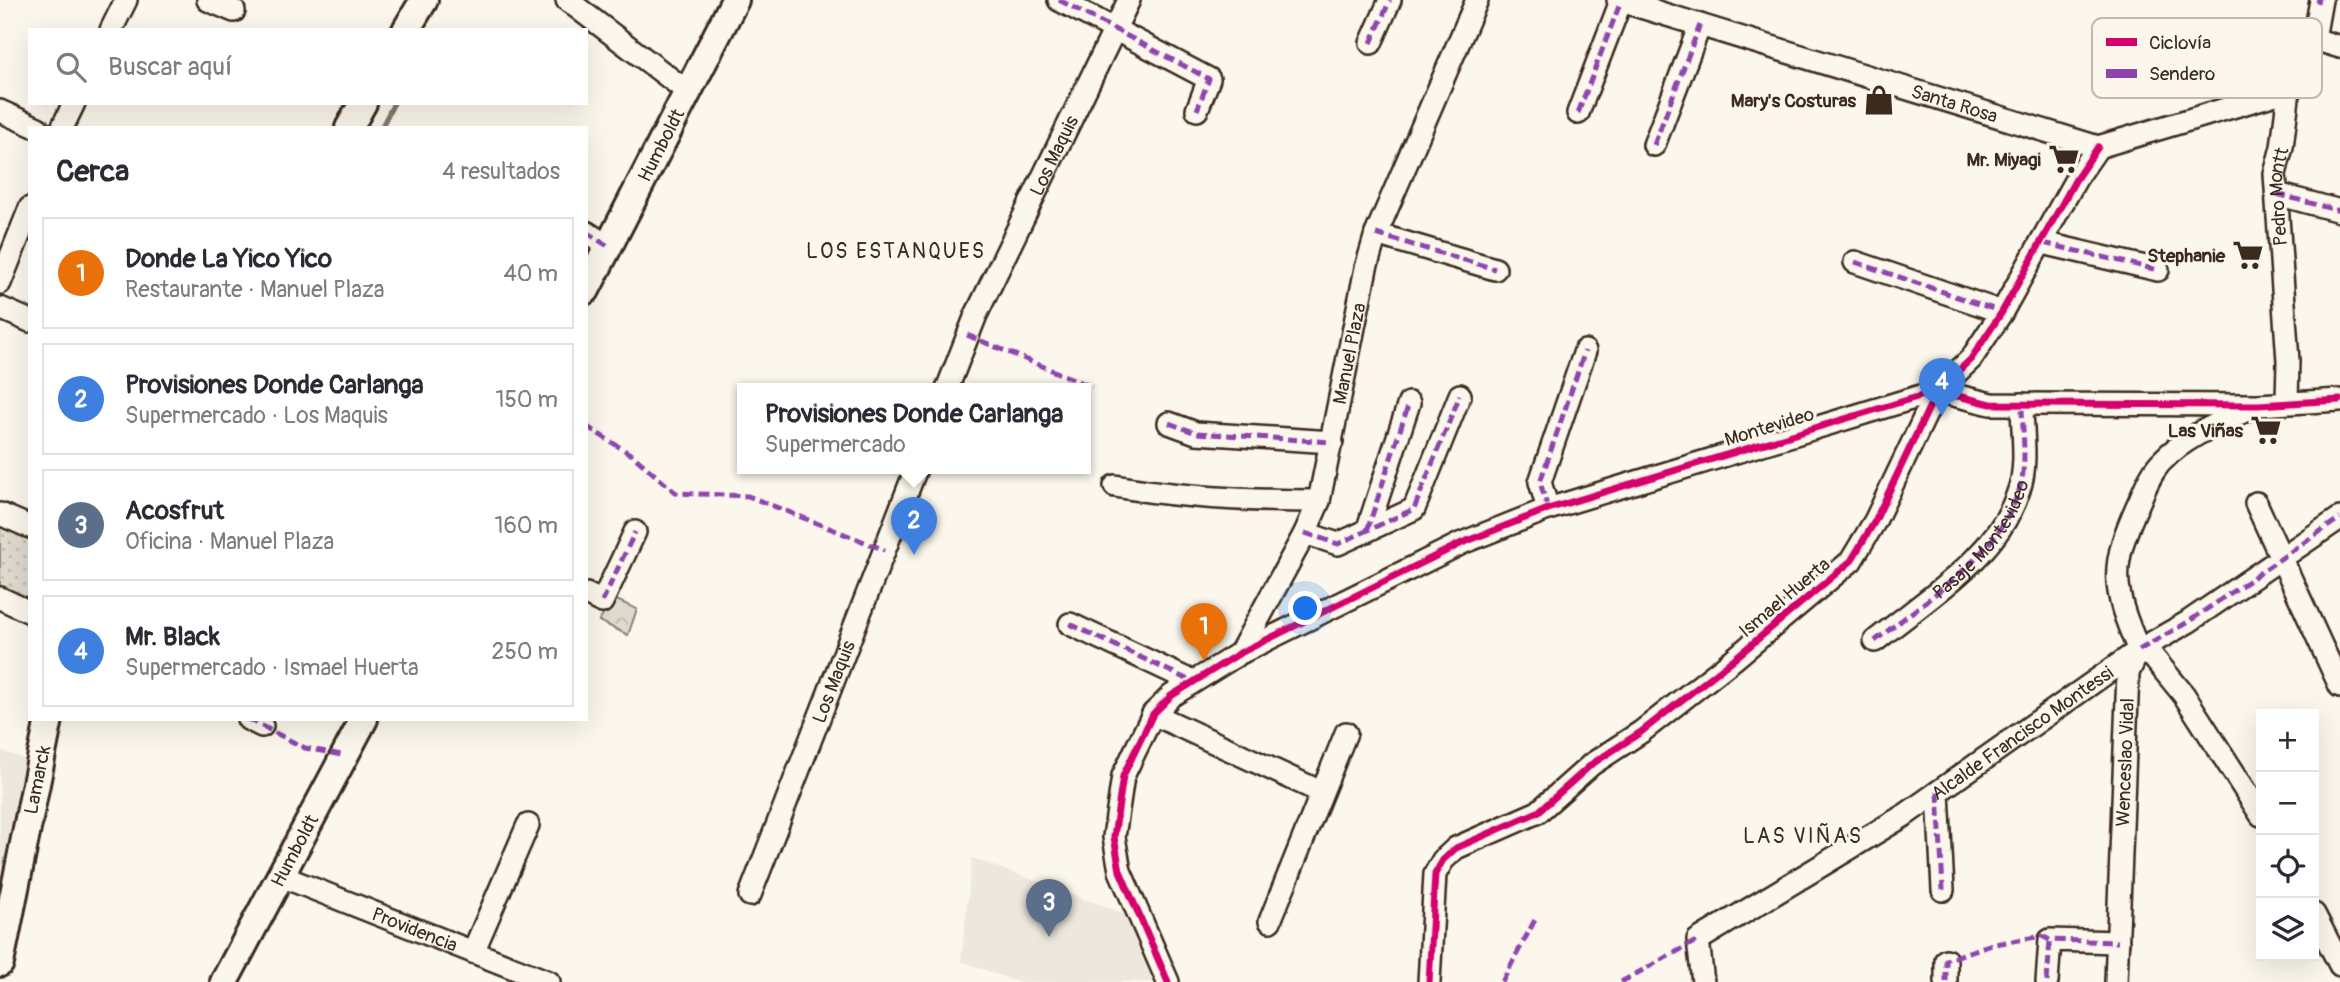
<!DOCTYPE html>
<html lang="es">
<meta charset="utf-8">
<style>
body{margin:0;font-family:Pangolin,sans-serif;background:#f2f2f3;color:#2b2b33}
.controls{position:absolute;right:21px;bottom:21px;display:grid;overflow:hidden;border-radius:0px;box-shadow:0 7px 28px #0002}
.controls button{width:63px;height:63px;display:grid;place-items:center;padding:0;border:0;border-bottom:2px solid #e1e1e2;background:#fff;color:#2b2b33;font:35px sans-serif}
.you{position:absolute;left:1306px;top:609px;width:24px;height:24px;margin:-18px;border:5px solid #fff;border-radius:50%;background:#1a73e8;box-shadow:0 0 0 10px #1a73e833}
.badge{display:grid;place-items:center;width:46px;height:46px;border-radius:50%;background:#3b2a1e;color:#fff;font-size:23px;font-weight:700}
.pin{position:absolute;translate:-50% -58px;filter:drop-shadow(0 2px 4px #0008)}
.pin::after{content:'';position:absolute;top:37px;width:24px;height:21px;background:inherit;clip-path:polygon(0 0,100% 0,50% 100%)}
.popup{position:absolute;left:737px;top:383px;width:354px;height:91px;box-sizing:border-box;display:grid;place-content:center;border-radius:0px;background:#fff;filter:drop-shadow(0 2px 5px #0005);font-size:23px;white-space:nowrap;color:#7c7c81}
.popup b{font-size:26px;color:#2b2b33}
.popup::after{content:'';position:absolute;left:50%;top:100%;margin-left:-14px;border:14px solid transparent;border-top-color:#fff}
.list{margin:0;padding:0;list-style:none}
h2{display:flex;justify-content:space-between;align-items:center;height:91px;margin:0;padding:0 28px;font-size:30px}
h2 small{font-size:23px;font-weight:400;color:#7c7c81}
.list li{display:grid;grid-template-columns:46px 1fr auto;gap:21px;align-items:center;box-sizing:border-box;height:112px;margin:0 14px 14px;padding:0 14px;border:2px solid #e1e1e2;border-radius:0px}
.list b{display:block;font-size:26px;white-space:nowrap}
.list p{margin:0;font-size:23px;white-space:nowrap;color:#7c7c81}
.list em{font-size:23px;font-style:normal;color:#7c7c81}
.icon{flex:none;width:38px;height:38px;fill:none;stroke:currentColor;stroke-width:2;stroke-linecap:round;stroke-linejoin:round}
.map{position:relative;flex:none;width:2340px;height:982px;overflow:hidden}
.search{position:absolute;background:#fff;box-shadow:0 7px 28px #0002;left:28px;top:28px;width:560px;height:77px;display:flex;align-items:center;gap:18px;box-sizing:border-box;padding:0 24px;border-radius:0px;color:#7c7c81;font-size:26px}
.panel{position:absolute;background:#fff;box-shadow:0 7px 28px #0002;left:28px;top:126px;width:560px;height:595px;border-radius:0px}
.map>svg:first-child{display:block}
</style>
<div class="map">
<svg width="2340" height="982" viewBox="0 0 2340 982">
<defs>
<pattern id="grass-dots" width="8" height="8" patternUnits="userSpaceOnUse" patternTransform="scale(1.75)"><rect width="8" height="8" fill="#dfd9ce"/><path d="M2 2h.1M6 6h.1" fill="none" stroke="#c0bab0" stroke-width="1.8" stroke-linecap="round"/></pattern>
<pattern id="park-crowns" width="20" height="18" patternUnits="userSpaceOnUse" patternTransform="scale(1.75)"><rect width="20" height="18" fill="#dfd9ce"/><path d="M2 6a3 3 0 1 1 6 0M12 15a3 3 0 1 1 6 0" fill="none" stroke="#c0bab0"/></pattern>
</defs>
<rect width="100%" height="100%" fill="#fbf7ec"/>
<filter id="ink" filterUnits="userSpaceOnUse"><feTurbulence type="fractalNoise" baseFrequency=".0143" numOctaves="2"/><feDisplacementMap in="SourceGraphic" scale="14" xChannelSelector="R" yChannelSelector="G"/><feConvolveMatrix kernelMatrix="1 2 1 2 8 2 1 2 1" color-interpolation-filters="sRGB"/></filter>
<g filter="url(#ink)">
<g fill="#ede8dd">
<polygon points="0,750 27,760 0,891"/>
<polygon points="972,858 1126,914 1153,982 1017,982 961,961"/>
</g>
<polygon fill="url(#grass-dots)" stroke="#8d8276" stroke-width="2" points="0,523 30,536 30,601 0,588"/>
<polygon fill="url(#park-crowns)" stroke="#8d8276" stroke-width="2" points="614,599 637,609 628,635 599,621"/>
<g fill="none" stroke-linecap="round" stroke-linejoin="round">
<polyline stroke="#85796d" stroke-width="5" points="381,128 394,103"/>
<g stroke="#3b2a1e" stroke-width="26">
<g id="minor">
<polyline points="208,0 234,11"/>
<polyline points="567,0 688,92"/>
<polyline points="1059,0 1209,79 1197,110"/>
<path id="s1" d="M 1618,0 L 2098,147 L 2289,90"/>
<polyline points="111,30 126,0"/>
<polyline points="2314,39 2340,47"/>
<polyline points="1371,43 1390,0"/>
<polyline points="0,111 38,128"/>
<polyline points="1578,113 1621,1"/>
<polyline points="62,128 74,103"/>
<polyline points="1654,145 1700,25"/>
<polyline points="2277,194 2340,211"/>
<polyline points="586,232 608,246"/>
<polyline points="1376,234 1495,269"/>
<polyline points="2043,243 2158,270"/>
<polyline points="1855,262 2002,312"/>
<polyline points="0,283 30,208"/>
<polyline points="0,308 30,321"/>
<path id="s2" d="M 947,389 L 976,315 L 1129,0"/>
<path id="s3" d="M 2287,401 L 2288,361 L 2275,174 L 2282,147 L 2289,90 L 2305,63 L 2314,39 L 2321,0"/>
<polyline points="1169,423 1196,433 1332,442"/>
<path d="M 1115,486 C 1183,498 1250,501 1319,501"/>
<polyline points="2256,503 2340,686"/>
<polyline points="1548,509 1540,482 1585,351"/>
<polyline points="0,514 30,527"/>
<polyline points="1367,531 1409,403"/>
<polyline points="1305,533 1338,544 1414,509 1460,395"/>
<polyline points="586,594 602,602 635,532"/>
<polyline points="0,598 30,612"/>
<polyline points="1070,624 1191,681"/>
<path id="s4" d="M 1875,641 C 1926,599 1998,557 2019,490 C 2028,465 2022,430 2022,404"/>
<polyline points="2139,650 2153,657 2184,695 2261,815"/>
<path id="s5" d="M 1240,653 L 1305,533 L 1319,501 L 1366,268 L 1376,234 L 1477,0"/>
<polyline points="1153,714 1321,792"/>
<polyline points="248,719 262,726"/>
<polyline points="1938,792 1943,890"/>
<path id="s6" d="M 281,876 L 549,982"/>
<path id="s7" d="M 750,895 L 916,469"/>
<polyline points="2314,914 2340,965"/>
<polyline points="1270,921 1346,733"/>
<polyline points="473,952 528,825"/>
<polyline points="1168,982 1120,871 1114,837 1123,776 1153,714 1171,696 1240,653 1462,543 1548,509 1937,391 1991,404 2258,405 2340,400"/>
<polyline points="1429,982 1435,874 1443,860 1456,848 1538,812 1592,764 1641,732 1734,659 1851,561 1875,521 1937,391 1971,359 2002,312 2076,179 2098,147"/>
<path id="s8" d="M 1703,982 L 1698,940 L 1905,815 L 2139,650 L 2188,622 L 2340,518"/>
<polyline points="1946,982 1946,960"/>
<polyline points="2047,982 2050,940 2118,942"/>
<path id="s9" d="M 2116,982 L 2128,673 L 2139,650 C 2111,587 2110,565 2139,502 C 2145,488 2152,470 2163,460 C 2186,436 2222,422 2251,408"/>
</g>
</g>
<g stroke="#3b2a1e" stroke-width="32">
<g id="major">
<polyline points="406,30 424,0"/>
<polyline points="349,128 363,103"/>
<path id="s10" d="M 586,290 L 735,0"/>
<path id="s11" d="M 0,963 L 49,719"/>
<path id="s12" d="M 224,982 L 364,719"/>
</g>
</g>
<use href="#minor" stroke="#fbf7ec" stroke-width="21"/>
<use href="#major" stroke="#fbf7ec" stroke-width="26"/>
<g stroke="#8e44ad" stroke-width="5" stroke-dasharray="10 5" stroke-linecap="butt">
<polyline points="1059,0 1209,79 1197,110"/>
<polyline points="2316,0 2321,1"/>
<polyline points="1371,43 1390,0"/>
<polyline points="1578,113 1621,1"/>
<polyline points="1654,145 1700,25"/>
<polyline points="2277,194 2340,211"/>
<polyline points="586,232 608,246"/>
<polyline points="1376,234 1495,269"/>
<polyline points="2043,243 2158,270"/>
<polyline points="1855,262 2002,312"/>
<polyline points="967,335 1092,387"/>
<polyline points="1169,423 1196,433 1332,442"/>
<polyline points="586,426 632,455 676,493 748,496 885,550"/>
<polyline points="1548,509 1540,482 1585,351"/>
<polyline points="1367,531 1409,403"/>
<polyline points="1305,533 1338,544 1414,509 1460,395"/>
<polyline points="602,602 635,532"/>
<polyline points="1070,624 1191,681"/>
<path d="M 1875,641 C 1926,599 1998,557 2019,490 C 2028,465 2022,430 2022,404"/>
<polyline points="2139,650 2188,622 2340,518"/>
<polyline points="248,719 305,748 342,755"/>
<polyline points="1938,792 1943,890"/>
<polyline points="1502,982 1537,916"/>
<polyline points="1621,982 1698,940"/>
<polyline points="1946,982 1946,960 1989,945 2042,936 2050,940 2118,942"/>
<polyline points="2047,982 2050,940"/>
</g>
<g stroke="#fbf7ec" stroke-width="11">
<g id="cycleway">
<polyline points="1168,982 1120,871 1114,837 1123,776 1153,714 1171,696 1240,653 1462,543 1548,509 1937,391 1991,404 2258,405 2340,400"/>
<polyline points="1429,982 1435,874 1443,860 1456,848 1538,812 1592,764 1641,732 1734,659 1851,561 1875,521 1937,391 1971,359 2002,312 2076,179 2098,147"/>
</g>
</g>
<use href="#cycleway" stroke="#d6006c" stroke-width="7"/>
</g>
</g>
<defs>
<g id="shop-bare" transform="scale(2.415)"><path d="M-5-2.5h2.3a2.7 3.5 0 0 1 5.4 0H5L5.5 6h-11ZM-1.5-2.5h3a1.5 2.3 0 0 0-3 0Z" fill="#3b2a1e" stroke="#fbf7ec" stroke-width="2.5" paint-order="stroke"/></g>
<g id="supermarket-bare" transform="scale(2.415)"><path d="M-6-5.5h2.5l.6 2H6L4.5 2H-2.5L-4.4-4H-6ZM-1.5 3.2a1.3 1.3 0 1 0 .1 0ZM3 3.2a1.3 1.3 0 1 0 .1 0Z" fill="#3b2a1e" stroke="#fbf7ec" stroke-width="2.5" paint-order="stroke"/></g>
</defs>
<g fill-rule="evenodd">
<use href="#shop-bare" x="1879" y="100"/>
<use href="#supermarket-bare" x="2064" y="159"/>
<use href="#supermarket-bare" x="2248" y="255"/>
<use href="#supermarket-bare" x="2266" y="430"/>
</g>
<g text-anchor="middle" stroke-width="6" stroke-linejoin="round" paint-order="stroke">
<g font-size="19" font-weight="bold" fill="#3b2a1e" stroke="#fbf7ec" text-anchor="end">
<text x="1856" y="107">Mary's Costuras</text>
<text x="2041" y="166">Mr. Miyagi</text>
<text x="2225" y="262">Stephanie</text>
<text x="2243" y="437">Las Viñas</text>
</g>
<g font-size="19" fill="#3b2a1e" stroke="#fbf7ec">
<text dy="7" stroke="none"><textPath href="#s1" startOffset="352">Santa Rosa</textPath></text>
<text dy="7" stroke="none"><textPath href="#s10" startOffset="163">Humboldt</textPath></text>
<text dy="7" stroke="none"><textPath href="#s2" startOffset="257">Los Maquis</textPath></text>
<text dy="7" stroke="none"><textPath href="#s3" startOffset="205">Pedro Montt</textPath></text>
<text dy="7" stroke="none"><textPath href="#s5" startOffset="322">Manuel Plaza</textPath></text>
<text transform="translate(1769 426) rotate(-17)" y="7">Montevideo</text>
<text dy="7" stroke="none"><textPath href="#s4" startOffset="149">Pasaje Montevideo</textPath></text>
<text transform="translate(1784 597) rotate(-40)" y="7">Ismael Huerta</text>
<text dy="7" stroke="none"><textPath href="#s7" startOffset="229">Los Maquis</textPath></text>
<text dy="7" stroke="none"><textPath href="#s8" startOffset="427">Alcalde Francisco Montessi</textPath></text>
<text dy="7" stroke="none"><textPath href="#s9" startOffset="220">Wenceslao Vidal</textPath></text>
<text dy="7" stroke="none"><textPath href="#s11" startOffset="187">Lamarck</textPath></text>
<text dy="7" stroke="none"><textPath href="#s12" startOffset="149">Humboldt</textPath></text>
<text dy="7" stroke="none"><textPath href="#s6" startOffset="144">Providencia</textPath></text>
</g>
<g font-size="21" letter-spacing="2" fill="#3b2a1e" stroke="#fbf7ec">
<text x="896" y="258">LOS ESTANQUES</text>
<text x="1803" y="843">LAS VIÑAS</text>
</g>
</g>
<rect x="2092" y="18" width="230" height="80" rx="10" fill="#fbf7ec" stroke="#c1baae" stroke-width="2"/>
<rect x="2106" y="38" width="31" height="8" fill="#d6006c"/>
<rect x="2106" y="69" width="31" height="9" fill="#8e44ad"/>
<g font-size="19" fill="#3b2a1e">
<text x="2149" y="49">Ciclovía</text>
<text x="2149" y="80">Sendero</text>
</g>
</svg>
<div class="controls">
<button>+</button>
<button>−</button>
<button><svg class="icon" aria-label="locate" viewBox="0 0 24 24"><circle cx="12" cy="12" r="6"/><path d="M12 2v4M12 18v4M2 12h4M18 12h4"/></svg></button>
<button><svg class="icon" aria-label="layers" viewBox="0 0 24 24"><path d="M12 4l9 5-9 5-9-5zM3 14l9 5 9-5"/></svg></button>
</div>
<div class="you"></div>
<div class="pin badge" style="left:1204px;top:661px;background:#e8710a">1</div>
<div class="pin badge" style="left:914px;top:555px;background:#3f7fe0">2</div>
<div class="popup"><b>Provisiones Donde Carlanga</b>Supermercado</div>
<div class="pin badge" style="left:1049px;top:937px;background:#5c6f8a">3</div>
<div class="pin badge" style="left:1942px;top:416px;background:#3f7fe0">4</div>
<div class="search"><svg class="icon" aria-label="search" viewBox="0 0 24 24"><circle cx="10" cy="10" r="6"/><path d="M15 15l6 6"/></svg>Buscar aquí</div>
<section class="panel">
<h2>Cerca<small>4 resultados</small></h2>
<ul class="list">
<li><span class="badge" style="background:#e8710a">1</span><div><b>Donde La Yico Yico</b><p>Restaurante · Manuel Plaza</p></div><em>40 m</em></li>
<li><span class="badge" style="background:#3f7fe0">2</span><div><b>Provisiones Donde Carlanga</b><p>Supermercado · Los Maquis</p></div><em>150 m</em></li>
<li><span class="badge" style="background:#5c6f8a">3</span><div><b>Acosfrut</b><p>Oficina · Manuel Plaza</p></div><em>160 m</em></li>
<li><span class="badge" style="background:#3f7fe0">4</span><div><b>Mr. Black</b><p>Supermercado · Ismael Huerta</p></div><em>250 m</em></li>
</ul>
</section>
</div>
